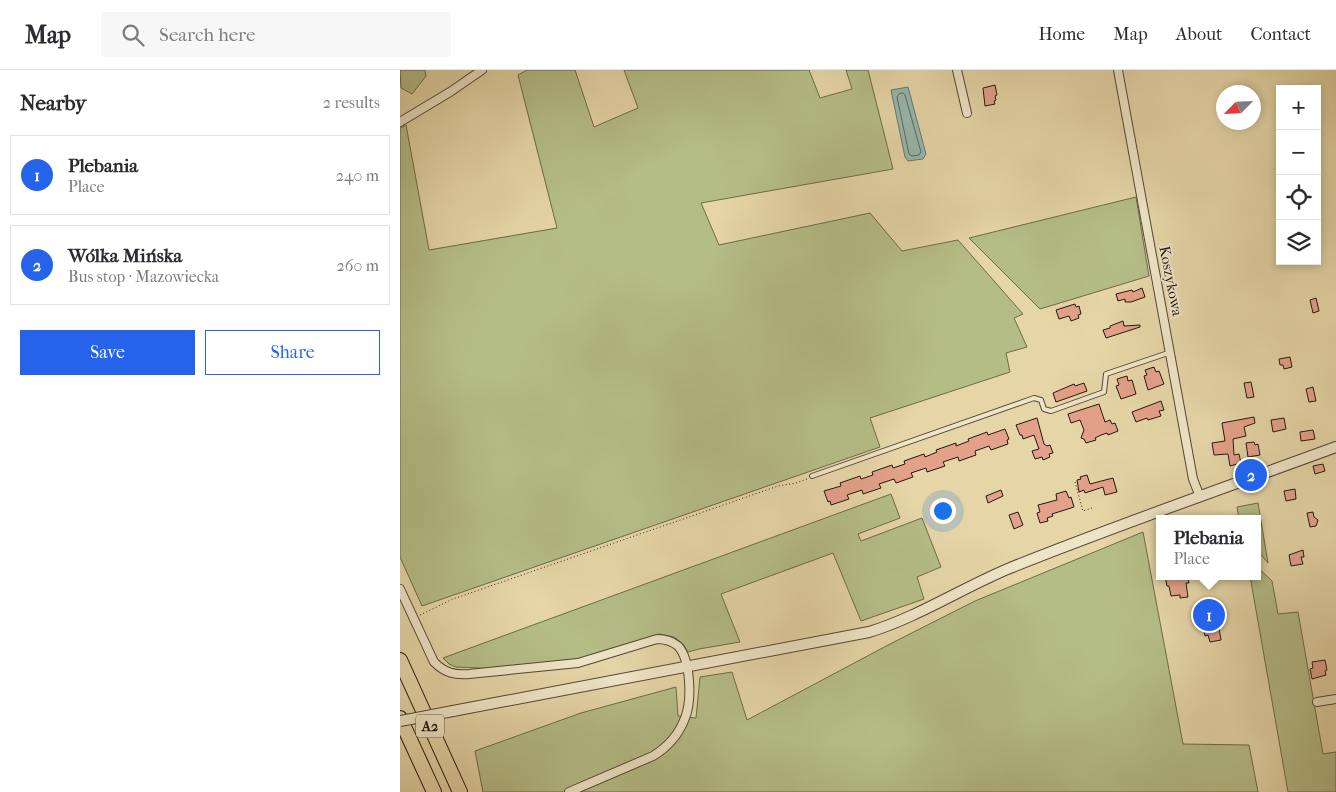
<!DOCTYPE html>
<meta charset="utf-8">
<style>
body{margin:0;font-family:"IM FELL French Canon",serif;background:#f7f7f7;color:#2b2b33}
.controls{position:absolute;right:15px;top:15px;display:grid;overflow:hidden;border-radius:0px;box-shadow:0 2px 8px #0003}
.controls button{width:45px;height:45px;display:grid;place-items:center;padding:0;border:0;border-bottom:1px solid #e1e1e2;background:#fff;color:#2b2b33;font:25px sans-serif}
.compass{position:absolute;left:816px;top:15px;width:45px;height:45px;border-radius:50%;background:#fff;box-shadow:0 2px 8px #0003;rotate:246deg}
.you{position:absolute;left:542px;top:440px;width:18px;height:18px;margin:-12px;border:4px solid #fff;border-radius:50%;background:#1a73e8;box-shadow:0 0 0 8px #1a73e833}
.badge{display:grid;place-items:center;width:32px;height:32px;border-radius:50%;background:#2563eb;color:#fff;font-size:16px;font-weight:700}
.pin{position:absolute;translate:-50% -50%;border:2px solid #fff;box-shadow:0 1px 5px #0006}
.popup{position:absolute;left:756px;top:445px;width:105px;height:65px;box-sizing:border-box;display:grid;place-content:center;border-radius:0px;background:#fff;filter:drop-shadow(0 1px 4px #0005);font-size:16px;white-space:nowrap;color:#7c7c81}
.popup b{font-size:19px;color:#2b2b33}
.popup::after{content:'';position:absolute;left:50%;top:100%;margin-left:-10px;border:10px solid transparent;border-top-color:#fff}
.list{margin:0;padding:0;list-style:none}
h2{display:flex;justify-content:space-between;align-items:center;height:65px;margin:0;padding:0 20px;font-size:21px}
h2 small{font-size:16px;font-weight:400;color:#7c7c81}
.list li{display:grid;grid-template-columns:32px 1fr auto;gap:15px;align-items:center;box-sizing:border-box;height:80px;margin:0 10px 10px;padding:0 10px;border:1px solid #e1e1e2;border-radius:0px}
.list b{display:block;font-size:19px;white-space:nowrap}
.list p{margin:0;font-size:16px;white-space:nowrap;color:#7c7c81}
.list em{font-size:16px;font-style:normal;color:#7c7c81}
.actions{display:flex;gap:10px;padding:15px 20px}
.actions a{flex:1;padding:11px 0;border:1px solid #2563eb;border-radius:0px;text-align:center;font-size:18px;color:#2563eb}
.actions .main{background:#2563eb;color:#fff}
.icon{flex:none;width:28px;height:28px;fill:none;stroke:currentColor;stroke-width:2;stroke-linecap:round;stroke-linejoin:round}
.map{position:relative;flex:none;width:936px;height:722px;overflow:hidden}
header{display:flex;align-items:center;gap:30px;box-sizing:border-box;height:70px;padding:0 25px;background:#fff;border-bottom:1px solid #e1e1e2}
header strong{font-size:24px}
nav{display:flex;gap:28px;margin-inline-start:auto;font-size:18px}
.search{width:350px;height:45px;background:#f7f7f7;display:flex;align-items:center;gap:12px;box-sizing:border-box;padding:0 18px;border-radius:0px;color:#7c7c81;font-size:19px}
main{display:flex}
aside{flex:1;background:#fff}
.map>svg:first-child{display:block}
</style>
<header>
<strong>Map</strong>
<div class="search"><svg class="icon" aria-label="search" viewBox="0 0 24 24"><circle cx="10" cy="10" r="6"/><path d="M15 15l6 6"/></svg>Search here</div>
<nav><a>Home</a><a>Map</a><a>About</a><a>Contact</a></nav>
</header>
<main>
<aside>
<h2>Nearby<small>2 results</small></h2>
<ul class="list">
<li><span class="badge">1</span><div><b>Plebania</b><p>Place</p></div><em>240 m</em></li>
<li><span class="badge">2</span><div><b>Wólka Mińska</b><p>Bus stop · Mazowiecka</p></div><em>260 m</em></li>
</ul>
<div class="actions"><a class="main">Save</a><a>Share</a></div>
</aside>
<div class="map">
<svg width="936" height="722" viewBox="0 0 936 722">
<rect width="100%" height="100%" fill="#e5d5a7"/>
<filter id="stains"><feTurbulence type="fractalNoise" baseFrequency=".004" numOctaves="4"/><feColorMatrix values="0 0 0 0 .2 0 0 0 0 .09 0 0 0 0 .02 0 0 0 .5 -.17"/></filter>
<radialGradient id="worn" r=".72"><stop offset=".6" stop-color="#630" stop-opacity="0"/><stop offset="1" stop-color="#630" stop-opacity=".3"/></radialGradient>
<g fill="#b5bd87" stroke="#6c6a4a">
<polygon points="0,0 25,0 26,6 12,24 1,18"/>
<polygon points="127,0 175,0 194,57 238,38 224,0 409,0 420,28 452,19 446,0 468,0 493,99 301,133 319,175 470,143 502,181 558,170 623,244 614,248 627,277 606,283 610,302 470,348 480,377 22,536 0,487 0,58 6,55 29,180 157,158 118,5"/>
<polygon points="736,127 749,206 640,239 569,168"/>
<polygon points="491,424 500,448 458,464 461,471 522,448 541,497 517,507 524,529 461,551 433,483 321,524 340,572 299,579 288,582 283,574 274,567 259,564 175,592 100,599 56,597 49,594 43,588"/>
<polygon points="858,433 868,493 858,481 858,449 839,449 837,437"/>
<polygon points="743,462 783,674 849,675 858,722 83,722 75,681 181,643 276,617 278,646 296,648 300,607 332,602 347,650 490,574 575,531"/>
<polygon points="858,498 872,511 878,544 898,542 923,684 936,682 936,722 888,722 850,506 858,506"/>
</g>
<polygon fill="#96b8ae" stroke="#68786e" points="508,17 526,84 523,89 508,91 505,87 491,20"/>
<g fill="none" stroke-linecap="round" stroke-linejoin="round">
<polygon stroke="#5d685e" stroke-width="1" points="503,23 505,25 521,82 519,85 512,86 509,84 497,27 499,24"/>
</g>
<g fill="#e3a189" stroke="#24170d">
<polygon points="595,15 597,25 595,26 596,30 594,31 595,34 585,36 583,18"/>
<polygon points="742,218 745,227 731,232 725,232 725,229 718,231 716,224 732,220 733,222"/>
<polygon points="916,228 919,241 913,243 910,230"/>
<polygon points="675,234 676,237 679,236 681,244 678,245 679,248 671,251 669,246 659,249 656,240"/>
<polygon points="723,251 724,256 740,255 740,257 706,268 703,260 710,258 710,256"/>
<polygon points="890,287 892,297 884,299 883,295 880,295 879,289"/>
<polygon points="754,297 756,302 759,301 764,314 748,320 744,306 747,305 745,300"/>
<polygon points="727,306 728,311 732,310 736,324 721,329 716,316 719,315 717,309"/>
<polygon points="851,312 854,327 847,328 844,313"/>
<polygon points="684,313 687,321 656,332 653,323 674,314 675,316"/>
<polygon points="913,317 916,331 909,332 906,319"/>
<polygon points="761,331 764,340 759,341 761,346 748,350 747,348 736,352 732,342"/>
<polygon points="699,334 705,352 710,350 712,354 715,353 718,361 708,365 707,363 701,365 695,368 696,370 686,373 684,369 681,368 684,360 680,350 671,353 668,344"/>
<polygon points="854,347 855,353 844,357 846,366 833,369 834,385 839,384 841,393 830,396 828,384 814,385 812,373 825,371 822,353"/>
<polygon points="637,348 644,374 647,376 650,375 653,383 649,384 650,387 643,390 642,387 635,389 632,381 639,379 634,365 623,369 622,365 620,365 616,355"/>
<polygon points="884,348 886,359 873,362 871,350"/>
<polygon points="605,359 609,369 607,370 608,374 591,380 589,376 575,381 576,385 559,391 558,387 543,392 545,396 527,402 526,398 511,403 513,407 496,413 494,409 479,414 481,418 463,424 462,420 447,425 449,429 431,435 430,431 428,432 424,421 441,416 440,413 460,406 461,409 473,405 472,402 492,395 493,398 505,394 504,391 524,384 525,387 537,382 536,380 556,373 556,376 569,371 568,369 587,362 588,365"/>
<polygon points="913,360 915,369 901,371 900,362"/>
<polygon points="854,372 855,375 858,374 860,385 848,387 846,373"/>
<polygon points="923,394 925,401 915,404 913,396"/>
<polygon points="687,405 690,414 713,408 717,422 705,425 703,417 685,423 684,420 679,422 677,410 681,409 680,407"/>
<polygon points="895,419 896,429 886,431 884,421"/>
<polygon points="601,420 603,426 588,433 586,426"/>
<polygon points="666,421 669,428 671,427 674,437 652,444 653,446 647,448 648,451 640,453 637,443 640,442 638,435 657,430 656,424"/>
<polygon points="618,442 623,455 614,459 609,445"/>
<polygon points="913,442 914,447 918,450 916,456 910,457 907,443"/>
<polygon points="903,480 904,487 901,487 903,494 891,496 889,485"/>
<polygon points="765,506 787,506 789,513 786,513 788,527 780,528 780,525 771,526 769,516 767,516"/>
<polygon points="814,530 821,570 810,572 808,565 805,566 799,533"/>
<polygon points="925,590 927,600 925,601 926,605 912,609 910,599 913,598 912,592"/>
</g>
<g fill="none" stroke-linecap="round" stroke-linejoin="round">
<g stroke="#544634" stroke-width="6">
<polyline id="service" points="412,406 634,328 641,330 644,339 651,341 704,322 706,304 771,282"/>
</g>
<g stroke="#544634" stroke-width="10">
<g id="minor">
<polyline points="557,0 567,43"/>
<polyline points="718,0 793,409 800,427"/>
<polyline points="0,52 50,22 82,0"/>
<path d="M 0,519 L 34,592 C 45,603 54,605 69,604 L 178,593 L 257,569 C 264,569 272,571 278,576 C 291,590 292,631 285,648 C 279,664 268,677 253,686 L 169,722"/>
<polyline points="917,632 936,629"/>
</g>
</g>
<g stroke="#544634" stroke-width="12">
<path id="tertiary" d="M 53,641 L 469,562 C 518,547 562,518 610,498 C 717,455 827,417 936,377"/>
</g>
<g stroke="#24170d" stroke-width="16">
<g id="motorway">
<polyline points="0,590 60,722"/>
<polyline points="0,648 34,722"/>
</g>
</g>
<g stroke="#24170d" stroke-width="1" stroke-dasharray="1 2.5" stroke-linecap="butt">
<polyline points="675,412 683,441 692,438"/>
<polyline points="20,545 53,529 378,416 396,413 407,409"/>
</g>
<use href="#service" stroke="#eee4c6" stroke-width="4"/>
<use href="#minor" stroke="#eee4c6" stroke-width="8"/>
<use href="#tertiary" stroke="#eee4c6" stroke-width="10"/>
<use href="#motorway" stroke="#e5d5a7" stroke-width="14"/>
<g stroke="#544634" stroke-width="12" stroke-linecap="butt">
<polyline id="tertiary-bridge" points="0,651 53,641"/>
</g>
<use href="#tertiary-bridge" stroke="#eee4c6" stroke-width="10"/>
</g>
<g text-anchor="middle" stroke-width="4" stroke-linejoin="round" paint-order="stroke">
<rect fill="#eee4c6" stroke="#615444" stroke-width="1" x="16" y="644.5" width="28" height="23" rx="4"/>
<g font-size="14" font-weight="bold" fill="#24170d">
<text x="30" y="661">A2</text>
</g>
<g font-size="15" fill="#24170d" stroke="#eee4c6">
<text transform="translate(771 211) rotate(79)" y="5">Koszykowa</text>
</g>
</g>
<rect width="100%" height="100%" filter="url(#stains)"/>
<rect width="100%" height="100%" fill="url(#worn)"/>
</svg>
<div class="controls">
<button>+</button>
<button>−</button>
<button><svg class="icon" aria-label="locate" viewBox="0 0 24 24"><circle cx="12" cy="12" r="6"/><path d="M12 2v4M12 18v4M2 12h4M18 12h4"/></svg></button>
<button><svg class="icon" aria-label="layers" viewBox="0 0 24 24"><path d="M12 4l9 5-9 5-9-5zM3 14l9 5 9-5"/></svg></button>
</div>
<svg class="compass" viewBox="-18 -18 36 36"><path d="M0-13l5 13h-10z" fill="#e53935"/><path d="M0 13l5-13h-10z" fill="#7c7c81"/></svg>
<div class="you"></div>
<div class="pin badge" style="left:809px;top:545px">1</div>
<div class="popup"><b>Plebania</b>Place</div>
<div class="pin badge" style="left:851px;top:405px">2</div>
</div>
</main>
